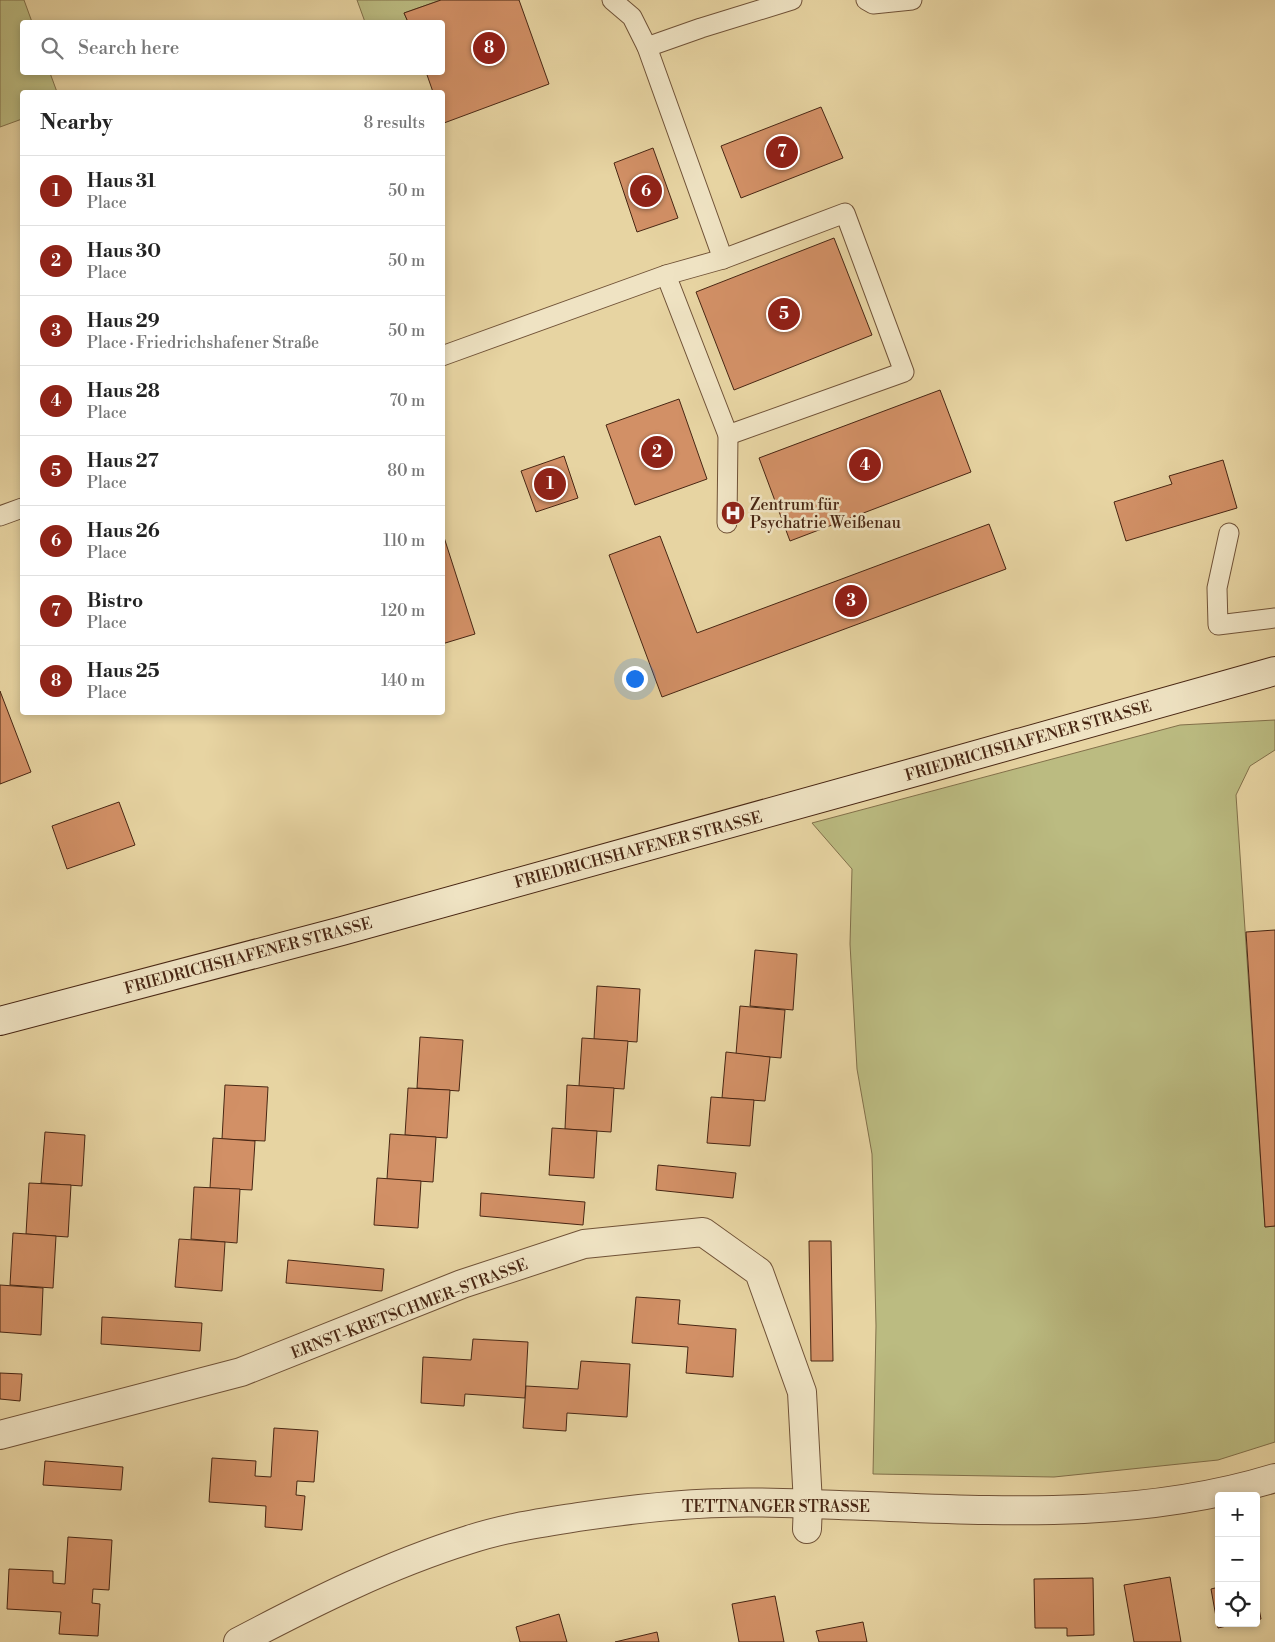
<!DOCTYPE html>
<meta charset="utf-8">
<style>
body{margin:0;font-family:"Libre Bodoni",serif;background:#f6f6f6;color:#222}
.controls{position:absolute;right:15px;bottom:15px;display:grid;overflow:hidden;border-radius:5px;box-shadow:0 2px 8px #0003}
.controls button{width:45px;height:45px;display:grid;place-items:center;padding:0;border:0;border-bottom:1px solid #e0e0e0;background:#fff;color:#222;font:25px sans-serif}
.you{position:absolute;left:634px;top:678px;width:18px;height:18px;margin:-12px;border:4px solid #fff;border-radius:50%;background:#1a73e8;box-shadow:0 0 0 8px #1a73e833}
.badge{display:grid;place-items:center;width:32px;height:32px;border-radius:50%;background:#8f2418;color:#fff;font-size:16px;font-weight:700}
.pin{position:absolute;translate:-50% -50%;border:2px solid #fff;box-shadow:0 1px 5px #0006}
.list{margin:0;padding:0;list-style:none}
h2{display:flex;justify-content:space-between;align-items:center;height:65px;margin:0;padding:0 20px;font-size:21px}
h2 small{font-size:16px;font-weight:400;color:#767676}
.list li{display:grid;grid-template-columns:32px 1fr auto;gap:15px;align-items:center;box-sizing:border-box;height:70px;padding:0 20px;border-top:1px solid #e0e0e0}
.list b{display:block;font-size:19px;white-space:nowrap}
.list p{margin:0;font-size:16px;white-space:nowrap;color:#767676}
.list em{font-size:16px;font-style:normal;color:#767676}
.icon{flex:none;width:28px;height:28px;fill:none;stroke:currentColor;stroke-width:2;stroke-linecap:round;stroke-linejoin:round}
.map{position:relative;flex:none;width:1275px;height:1642px;overflow:hidden}
.search{position:absolute;background:#fff;box-shadow:0 2px 8px #0003;left:20px;top:20px;width:425px;height:55px;display:flex;align-items:center;gap:12px;box-sizing:border-box;padding:0 18px;border-radius:5px;color:#767676;font-size:19px}
.panel{position:absolute;background:#fff;box-shadow:0 2px 8px #0003;left:20px;top:90px;width:425px;height:625px;border-radius:5px}
.map>svg:first-child{display:block}
</style>
<div class="map">
<svg width="1275" height="1642" viewBox="0 0 1275 1642">
<rect width="100%" height="100%" fill="#e7d4a2"/>
<filter id="stains"><feTurbulence type="fractalNoise" baseFrequency=".004" numOctaves="4"/><feColorMatrix values="0 0 0 0 .2 0 0 0 0 .09 0 0 0 0 .02 0 0 0 .5 -.17"/></filter>
<radialGradient id="worn" r=".72"><stop offset=".6" stop-color="#630" stop-opacity="0"/><stop offset="1" stop-color="#630" stop-opacity=".3"/></radialGradient>
<g fill="#bbbb81" stroke="#82704a">
<polygon points="0,0 24,0 32,22 22,22 22,72 50,73 57,92 22,92 22,119 0,127"/>
<polygon points="357,0 441,0 404,13 408,22 365,22"/>
<polygon points="1275,720 1275,750 1250,766 1236,795 1265,1227 1275,1226 1275,1442 1218,1460 1054,1477 873,1474 876,1326 872,1154 857,1069 850,944 852,869 812,823 1180,725"/>
</g>
<g fill="#d29066" stroke="#482613">
<polygon points="441,0 519,0 549,84 444,123 442,92 433,92 426,72 442,72 442,22 408,22 404,13"/>
<polygon points="821,107 843,158 741,198 721,146"/>
<polygon points="653,148 678,218 637,232 614,163"/>
<polygon points="834,238 872,335 734,390 696,292"/>
<polygon points="940,390 971,472 790,541 759,458"/>
<polygon points="679,399 707,479 635,505 606,425"/>
<polygon points="564,456 578,498 536,512 521,471"/>
<polygon points="1223,460 1237,508 1126,541 1114,502 1172,484 1169,476"/>
<polygon points="989,524 1006,569 662,697 609,555 660,536 697,633"/>
<polygon points="442,531 475,634 442,644"/>
<polygon points="0,691 31,772 0,784"/>
<polygon points="119,802 135,845 67,869 52,826"/>
<polygon points="1275,930 1275,1226 1265,1227 1246,932"/>
<polygon points="755,950 797,954 793,1010 750,1006"/>
<polygon points="597,986 640,989 637,1042 594,1039"/>
<polygon points="740,1006 785,1010 781,1058 736,1054"/>
<polygon points="420,1037 463,1040 459,1091 417,1088"/>
<polygon points="582,1038 628,1041 624,1089 579,1086"/>
<polygon points="726,1052 770,1057 765,1101 722,1098"/>
<polygon points="225,1085 268,1087 265,1141 222,1139"/>
<polygon points="567,1085 614,1088 611,1132 565,1129"/>
<polygon points="408,1088 450,1090 447,1138 405,1135"/>
<polygon points="711,1097 754,1100 750,1146 707,1143"/>
<polygon points="552,1128 597,1131 594,1178 549,1175"/>
<polygon points="45,1132 85,1135 82,1186 41,1183"/>
<polygon points="390,1134 436,1137 433,1182 387,1179"/>
<polygon points="213,1138 255,1141 252,1190 210,1188"/>
<polygon points="658,1165 736,1173 733,1198 656,1190"/>
<polygon points="377,1178 421,1181 418,1228 374,1225"/>
<polygon points="29,1183 71,1185 68,1237 26,1234"/>
<polygon points="194,1187 240,1189 237,1243 191,1239"/>
<polygon points="481,1193 585,1202 583,1225 480,1216"/>
<polygon points="13,1233 56,1236 53,1288 10,1285"/>
<polygon points="179,1239 225,1242 222,1291 175,1287"/>
<polygon points="809,1241 831,1241 833,1361 811,1361"/>
<polygon points="288,1260 384,1269 382,1291 286,1283"/>
<polygon points="0,1285 43,1288 41,1335 0,1332"/>
<polygon points="636,1297 680,1300 678,1324 736,1329 733,1377 686,1373 688,1347 632,1343"/>
<polygon points="102,1317 202,1323 200,1351 101,1344"/>
<polygon points="473,1339 528,1342 525,1398 465,1394 464,1406 421,1403 423,1357 471,1360"/>
<polygon points="581,1361 630,1364 627,1417 567,1413 566,1431 523,1428 526,1386 578,1389"/>
<polygon points="0,1373 22,1374 20,1401 0,1399"/>
<polygon points="274,1428 318,1431 314,1482 297,1481 296,1495 305,1496 302,1530 265,1527 266,1506 209,1502 212,1458 256,1461 255,1476 271,1477"/>
<polygon points="45,1461 123,1467 121,1490 43,1485"/>
<polygon points="68,1537 112,1540 109,1590 93,1589 92,1603 100,1604 98,1636 59,1634 61,1612 7,1609 9,1569 53,1571 53,1583 65,1584"/>
<polygon points="1170,1577 1181,1642 1134,1642 1124,1585"/>
<polygon points="1093,1578 1094,1635 1067,1636 1067,1628 1035,1628 1034,1579"/>
<polygon points="1219,1587 1219,1623 1240,1623 1218,1628 1211,1589"/>
<polygon points="1256,1593 1261,1619 1256,1620"/>
<polygon points="775,1596 784,1642 739,1642 732,1604"/>
<polygon points="559,1614 567,1642 520,1642 516,1627"/>
<polygon points="863,1622 867,1642 819,1642 816,1631"/>
<polygon points="657,1632 659,1642 615,1642"/>
</g>
<g fill="none" stroke-linecap="round" stroke-linejoin="round">
<g stroke="#705237" stroke-width="21">
<g id="service">
<polyline points="612,0 632,17 647,47 723,259"/>
<polyline points="866,0 873,4 912,0"/>
<polyline points="647,47 701,28 792,0"/>
<polyline points="666,275 728,435 727,523"/>
<polyline points="442,356 666,275 723,259 845,213 904,372 728,435"/>
<polyline points="0,516 22,508"/>
<polyline points="1229,533 1217,588 1218,625 1275,618"/>
</g>
</g>
<g stroke="#705237" stroke-width="30">
<polyline id="minor" points="0,1435 241,1372 462,1284 584,1244 703,1232 759,1272 802,1392 808,1504 807,1529"/>
</g>
<g stroke="#705237" stroke-width="30">
<path id="tertiary" d="M 238,1642 C 312,1603 388,1565 468,1540 C 504,1528 540,1523 578,1517 C 626,1510 673,1504 722,1503 C 761,1501 800,1504 839,1505 C 988,1510 1131,1522 1275,1478"/>
</g>
<g stroke="#482613" stroke-width="30">
<polyline id="secondary" points="0,1021 342,931 926,769 1275,671"/>
</g>
<use href="#service" stroke="#efe3c3" stroke-width="19"/>
<use href="#minor" stroke="#efe3c3" stroke-width="28"/>
<use href="#tertiary" stroke="#efe3c3" stroke-width="28"/>
<use href="#secondary" stroke="#efe3c3" stroke-width="28"/>
</g>
<defs>
<g id="hospital-disc" transform="scale(1.25)"><circle r="9.5" fill="#8f2418" stroke="#efe3c3"/><path d="M-5-5h3v3.5h4V-5h3V5h-3V1.5h-4V5h-3Z" fill="#fff"/></g>
</defs>
<g fill-rule="evenodd">
<use href="#hospital-disc" x="733" y="513"/>
</g>
<g text-anchor="middle" stroke-width="5" stroke-linejoin="round" paint-order="stroke">
<g font-size="16" fill="#482613" stroke="#efe3c3" text-anchor="start">
<text x="750" y="510">Zentrum für<tspan x="750" dy="18">Psychatrie Weißenau</tspan></text>
</g>
<g font-size="16" fill="#482613" stroke="#efe3c3">
<text transform="translate(1028 740) rotate(-16)" y="6">FRIEDRICHSHAFENER STRASSE</text>
<text transform="translate(638 849) rotate(-15)" y="6">FRIEDRICHSHAFENER STRASSE</text>
<text transform="translate(248 955) rotate(-15)" y="6">FRIEDRICHSHAFENER STRASSE</text>
<text transform="translate(409 1308) rotate(-21)" y="6">ERNST-KRETSCHMER-STRASSE</text>
<text x="776" y="1512">TETTNANGER STRASSE</text>
</g>
</g>
<rect width="100%" height="100%" filter="url(#stains)"/>
<rect width="100%" height="100%" fill="url(#worn)"/>
</svg>
<div class="controls">
<button>+</button>
<button>−</button>
<button><svg class="icon" aria-label="locate" viewBox="0 0 24 24"><circle cx="12" cy="12" r="6"/><path d="M12 2v4M12 18v4M2 12h4M18 12h4"/></svg></button>
</div>
<div class="you"></div>
<div class="pin badge" style="left:550px;top:484px">1</div>
<div class="pin badge" style="left:657px;top:452px">2</div>
<div class="pin badge" style="left:851px;top:601px">3</div>
<div class="pin badge" style="left:865px;top:465px">4</div>
<div class="pin badge" style="left:784px;top:314px">5</div>
<div class="pin badge" style="left:646px;top:191px">6</div>
<div class="pin badge" style="left:782px;top:152px">7</div>
<div class="pin badge" style="left:489px;top:48px">8</div>
<div class="search"><svg class="icon" aria-label="search" viewBox="0 0 24 24"><circle cx="10" cy="10" r="6"/><path d="M15 15l6 6"/></svg>Search here</div>
<section class="panel">
<h2>Nearby<small>8 results</small></h2>
<ul class="list">
<li><span class="badge">1</span><div><b>Haus 31</b><p>Place</p></div><em>50 m</em></li>
<li><span class="badge">2</span><div><b>Haus 30</b><p>Place</p></div><em>50 m</em></li>
<li><span class="badge">3</span><div><b>Haus 29</b><p>Place · Friedrichshafener Straße</p></div><em>50 m</em></li>
<li><span class="badge">4</span><div><b>Haus 28</b><p>Place</p></div><em>70 m</em></li>
<li><span class="badge">5</span><div><b>Haus 27</b><p>Place</p></div><em>80 m</em></li>
<li><span class="badge">6</span><div><b>Haus 26</b><p>Place</p></div><em>110 m</em></li>
<li><span class="badge">7</span><div><b>Bistro</b><p>Place</p></div><em>120 m</em></li>
<li><span class="badge">8</span><div><b>Haus 25</b><p>Place</p></div><em>140 m</em></li>
</ul>
</section>
</div>
